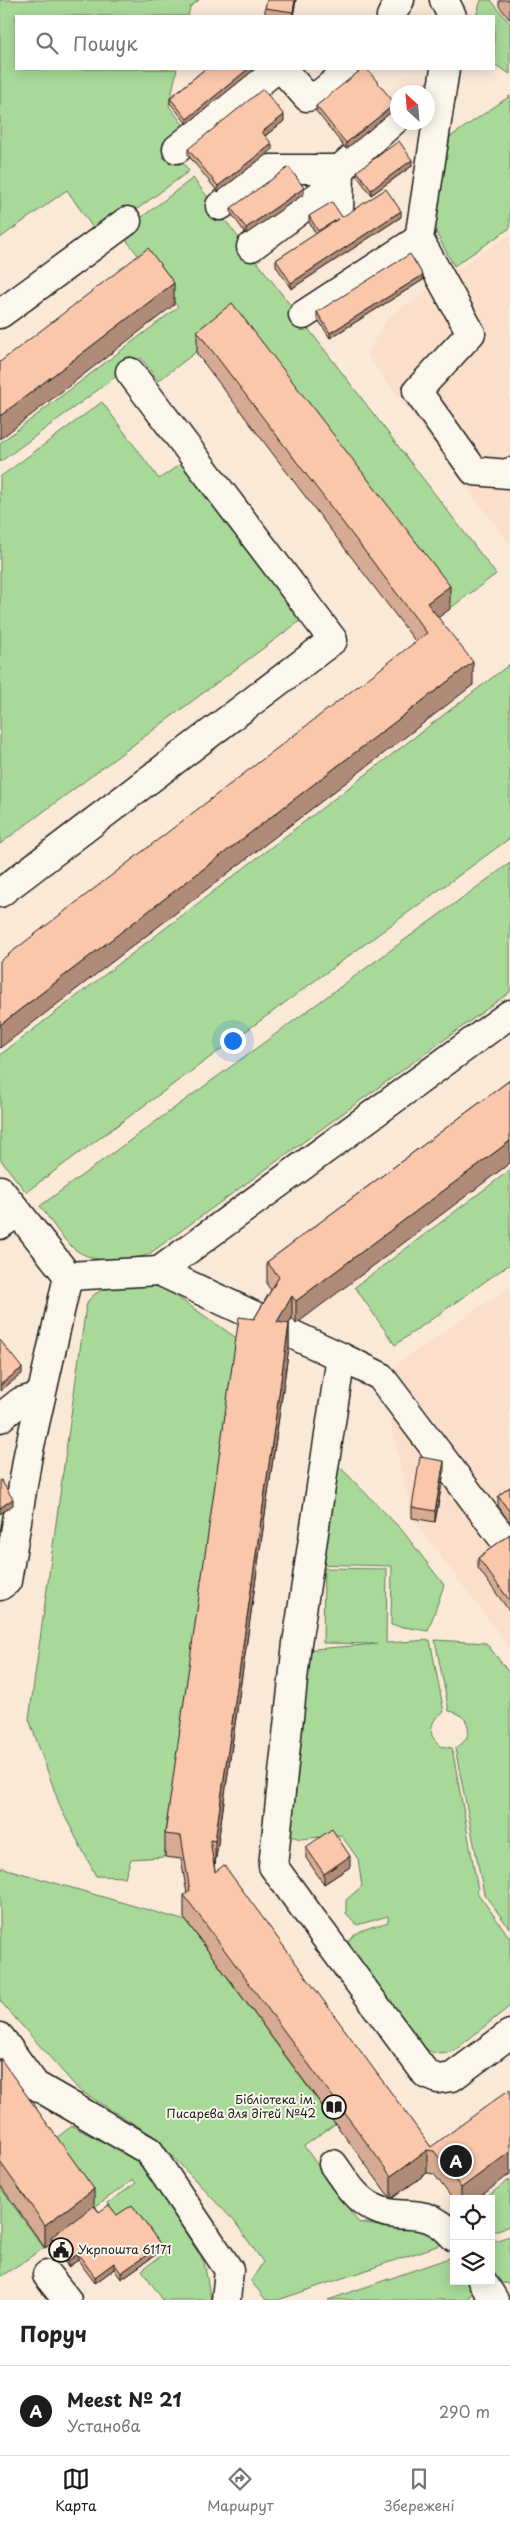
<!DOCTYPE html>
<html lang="uk">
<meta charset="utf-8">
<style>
body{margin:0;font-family:"Playpen Sans",sans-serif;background:#f6f6f6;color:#222}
.controls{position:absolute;right:15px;bottom:15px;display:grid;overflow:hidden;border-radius:0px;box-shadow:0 2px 12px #0003}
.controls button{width:45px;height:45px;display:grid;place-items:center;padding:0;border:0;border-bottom:1px solid #e0e0e0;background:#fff;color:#222;font:25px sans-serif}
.compass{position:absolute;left:390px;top:85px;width:45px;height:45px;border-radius:50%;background:#fff;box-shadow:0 2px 12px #0003;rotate:334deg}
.you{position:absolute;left:232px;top:1040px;width:18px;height:18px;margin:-12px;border:4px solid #fff;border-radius:50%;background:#1a73e8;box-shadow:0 0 0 8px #1a73e833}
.badge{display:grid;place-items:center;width:32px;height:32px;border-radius:50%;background:#1c1c1c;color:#fff;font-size:16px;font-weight:700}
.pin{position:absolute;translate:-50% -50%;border:2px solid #fff;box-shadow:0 1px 5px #0006}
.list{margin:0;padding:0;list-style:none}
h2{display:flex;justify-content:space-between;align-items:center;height:65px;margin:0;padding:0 20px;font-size:21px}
h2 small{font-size:16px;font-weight:400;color:#767676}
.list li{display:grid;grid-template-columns:32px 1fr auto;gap:15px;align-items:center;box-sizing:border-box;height:90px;padding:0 20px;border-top:1px solid #e0e0e0}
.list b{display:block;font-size:19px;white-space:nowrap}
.list p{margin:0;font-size:16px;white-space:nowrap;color:#767676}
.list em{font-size:16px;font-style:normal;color:#767676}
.icon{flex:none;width:28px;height:28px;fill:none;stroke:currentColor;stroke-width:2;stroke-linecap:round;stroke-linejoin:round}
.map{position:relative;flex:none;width:510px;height:2300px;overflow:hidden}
.search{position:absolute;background:#fff;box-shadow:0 2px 12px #0003;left:15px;right:15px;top:15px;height:55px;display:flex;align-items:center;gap:12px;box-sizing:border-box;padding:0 18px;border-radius:0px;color:#767676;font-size:19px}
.sheet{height:155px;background:#fff}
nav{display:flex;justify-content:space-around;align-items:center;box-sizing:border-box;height:70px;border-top:1px solid #e0e0e0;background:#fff;font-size:14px;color:#767676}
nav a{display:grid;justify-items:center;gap:2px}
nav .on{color:#1c1c1c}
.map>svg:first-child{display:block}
</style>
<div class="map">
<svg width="510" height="2300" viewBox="0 0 510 2300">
<rect width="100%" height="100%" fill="#fbe9d8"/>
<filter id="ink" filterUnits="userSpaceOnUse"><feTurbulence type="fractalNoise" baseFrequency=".02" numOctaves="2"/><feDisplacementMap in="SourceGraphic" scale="10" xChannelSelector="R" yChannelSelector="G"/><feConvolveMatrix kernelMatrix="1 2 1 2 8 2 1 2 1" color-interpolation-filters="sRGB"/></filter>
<g filter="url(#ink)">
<g fill="#fbdfca">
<polygon points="510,234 510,545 366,354 389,316"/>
<polygon points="510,1286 510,1649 412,1518 380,1376"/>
</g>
<g fill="#a8d999" stroke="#627a5a">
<polygon points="0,0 199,0 190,7 188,16 16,16 16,69 177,69 169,106 188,131 170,145 189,171 99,237 67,190 0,238"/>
<polygon points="481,0 491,0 510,24 510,74 494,64 494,16 476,16"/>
<polygon points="510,96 510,228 454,266 433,227 450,137"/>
<polygon points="193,178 496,574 452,607 234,323 158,381 141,358 0,462 0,443 178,307 121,233"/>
<polygon points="102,402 159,479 186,460 304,618 0,844 0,477"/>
<polygon points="510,664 510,838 26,1192 0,1159 0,1055"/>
<path d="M 510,863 L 510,992 L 149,1254 C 126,1263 91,1265 71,1246 C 59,1235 50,1219 40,1206 Z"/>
<polygon points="510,1170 510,1264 395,1345 355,1287"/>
<path d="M 160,1285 L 238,1339 L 164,1857 L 131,1859 L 125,1877 L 96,1876 L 61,1809 L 29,1719 L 86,1306 C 95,1280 137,1287 160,1285 Z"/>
<polygon points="330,1457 401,1529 444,1585 428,1631 391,1625 392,1566 314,1564"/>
<path d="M 324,1568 L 387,1569 L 386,1643 L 430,1640 L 444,1712 C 434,1717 430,1725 432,1736 L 440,1746 L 452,1748 L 478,1890 L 476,1891 L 510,1938 L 510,2006 L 455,2050 C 443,2056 432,2055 422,2045 L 347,1944 C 354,1929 374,1927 388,1922 L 388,1916 L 357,1925 L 346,1913 L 346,1900 L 362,1886 L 358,1859 L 341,1835 L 300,1839 L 288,1835 L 302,1650 L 377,1644 L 323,1643 Z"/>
<path d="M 435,1640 L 486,1643 L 510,1674 L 510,1929 L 484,1894 L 455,1748 C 476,1738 471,1714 449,1711 Z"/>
<polygon points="0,1867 186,1921 335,2124 304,2146 358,2222 385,2227 423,2228 443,2244 278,2300 266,2300 251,2281 263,2262 235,2222 152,2135 79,2090 0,2001"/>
<polygon points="72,2126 140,2161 204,2262 211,2300 163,2300 142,2270 166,2252 133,2206 117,2217 108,2203 136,2183 133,2180 93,2208 47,2145"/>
<polygon points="510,2179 510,2226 491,2232 491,2199 484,2199"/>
<polygon points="0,2187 44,2248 0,2277"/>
<path d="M 510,2236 L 510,2283 C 487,2287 491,2257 491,2242 Z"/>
<polygon points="449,2258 454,2258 454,2281 469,2281 472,2293 467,2300 328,2300"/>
</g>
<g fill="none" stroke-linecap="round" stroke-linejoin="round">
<g stroke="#1c1c1c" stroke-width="31">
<g id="minor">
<polyline points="444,0 452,16"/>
<polyline points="391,16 400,0"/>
<polyline points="282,69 307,97 320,94 351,69"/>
<polyline points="445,69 419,239 471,333 417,391 474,471 508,474 510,472"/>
<polyline points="177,149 276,69"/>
<polyline points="220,206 270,169 340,169 339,212"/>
<polyline points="251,247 321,194 340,169 398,117"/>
<polyline points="0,314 127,221"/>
<polyline points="303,315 419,239"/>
<polyline points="0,893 333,640 130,372"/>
<polyline points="0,1190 18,1212"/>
<polyline points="0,1225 18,1212 68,1276 159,1271"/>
<polyline points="266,1321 159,1271 510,1014"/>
<polyline points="285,1331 341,1357 297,1643 273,1866 426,2074 438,2079 452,2077 510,2034"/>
<polyline points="341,1357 380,1376 502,1537"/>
<polyline points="0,1418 20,1402 41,1396"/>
<polyline points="0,1586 7,1581 28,1455 68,1276"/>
<polyline points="0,2037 35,2085 149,2151 229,2270 226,2300"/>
<path d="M 333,2164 C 344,2179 354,2198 372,2207 C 404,2224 424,2202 454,2237"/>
<polyline points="47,2275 67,2300"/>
<polyline points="482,2281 494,2300"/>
</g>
</g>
<use href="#minor" stroke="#fbf7ec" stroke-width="28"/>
</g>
<g fill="#d7ab93" stroke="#1c1c1c">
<polygon points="296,0 293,16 281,16 265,14 265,8"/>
<polygon points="499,0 510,0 510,20 499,6"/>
<polygon points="205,69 255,69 187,124 170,103 170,98"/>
<polygon points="316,106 395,109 346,149 316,111"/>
<polygon points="284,121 265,136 272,150 218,192 188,155 188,149"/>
<polygon points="412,166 371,195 357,176 357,171"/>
<polygon points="304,194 246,234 231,213 231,208"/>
<polygon points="309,216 342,217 401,217 291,289 276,266 276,260 316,234 309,222"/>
<polygon points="423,280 330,338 317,318 317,312"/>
<polygon points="197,331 450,609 438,617 473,685 416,642 197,354"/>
<polygon points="510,1080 296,1324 292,1318 289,1324 289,1347 215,1864 214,1863 215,1872 431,2147 477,2199 454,2199 454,2201 434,2174 427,2173 391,2199 184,1918 184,1895 187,1894 181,1859 165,1857 165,1834 254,1319 271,1290 267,1285 267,1262"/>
<polygon points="444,1472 435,1522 412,1518 412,1507"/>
<polygon points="510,1487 510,1523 498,1506 498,1496"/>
<polygon points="510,1534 510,1612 478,1568 478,1558"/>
<polygon points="306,1847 350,1867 324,1884 306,1858"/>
<polygon points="0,2058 99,2212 117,2215 161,2251 121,2279 114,2269 95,2283 78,2260 68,2267 52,2243 45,2248 0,2185"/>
</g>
<g fill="#af8b78" stroke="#1c1c1c">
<polygon points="295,0 296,0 293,16 293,12"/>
<polygon points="248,69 255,69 187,124 187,119"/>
<polygon points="395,104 395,109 346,149 346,143"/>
<polygon points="284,115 284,121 262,138 262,132"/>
<polygon points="272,144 272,150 218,192 218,186"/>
<polygon points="412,160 412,166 371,195 371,190"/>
<polygon points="304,188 304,194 246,234 246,228"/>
<polygon points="401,211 401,217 291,289 291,283"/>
<polygon points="423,275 423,280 330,338 330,333"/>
<polygon points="174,283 174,305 0,439 0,416"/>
<polygon points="450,586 450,609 427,626 427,603"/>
<polygon points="473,662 473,685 0,1048 0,1025"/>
<polygon points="510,1141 510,1163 296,1324 296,1301"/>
<polygon points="292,1296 292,1318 277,1345 277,1322"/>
<polygon points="289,1324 289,1347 215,1864 215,1841"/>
<polygon points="22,1368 22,1374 0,1391 0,1385"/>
<polygon points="444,1461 444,1472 435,1522 435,1511"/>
<polygon points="13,1499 13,1505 0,1514 0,1508"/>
<polygon points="350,1856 350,1867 324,1884 324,1874"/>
<polygon points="427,2150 427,2173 391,2199 391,2176"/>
<polygon points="510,2152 510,2174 477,2199 461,2199 461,2188"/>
<polygon points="94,2189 94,2212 51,2237 52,2243 45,2248 45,2225"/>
<polygon points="161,2245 161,2251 121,2279 121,2273"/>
<polygon points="78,2254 78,2260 68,2267 68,2261"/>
<polygon points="114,2263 114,2269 95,2283 95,2277"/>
</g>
<g fill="#fac7ab" stroke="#1c1c1c">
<polygon points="267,0 295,0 293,12 265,8"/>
<polygon points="205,69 248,69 187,119 170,98"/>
<polygon points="362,69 367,69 395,104 346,143 316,106"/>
<polygon points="263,89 284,115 262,132 272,144 218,186 188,149"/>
<polygon points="399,141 412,160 371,190 357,171"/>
<polygon points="289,167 304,188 246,228 231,208"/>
<polygon points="386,189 401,211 291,283 276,260 338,219 318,231 309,216 332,202 342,217"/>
<polygon points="148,248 174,283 0,416 0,362"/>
<polygon points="410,254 423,275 330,333 317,312"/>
<polygon points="232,303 450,586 427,603 473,662 0,1025 0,961 427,633 197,331"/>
<polygon points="510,1080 510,1141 296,1301 292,1296 277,1322 289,1324 215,1841 210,1840 215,1872 224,1865 431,2147 510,2089 510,2152 461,2188 434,2151 427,2150 391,2176 184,1895 190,1891 181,1836 165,1834 239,1317 254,1319 279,1277 267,1262"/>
<polygon points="0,1340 22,1368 0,1385"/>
<polygon points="420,1457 444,1461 435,1511 412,1507"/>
<polygon points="0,1480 1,1480 13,1499 0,1508"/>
<polygon points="510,1487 510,1512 498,1496"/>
<polygon points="510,1534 510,1601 478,1558"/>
<polygon points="332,1829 350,1856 324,1874 306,1847"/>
<polygon points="0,2058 94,2189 45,2225 0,2162"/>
<polygon points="109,2205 117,2215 132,2205 161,2245 121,2273 114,2263 95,2277 78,2254 68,2261 51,2237 94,2206 99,2212"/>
</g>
</g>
<defs>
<g id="library-ring" transform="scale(1.25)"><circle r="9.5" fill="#fbf7ec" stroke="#1c1c1c" stroke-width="1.5"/><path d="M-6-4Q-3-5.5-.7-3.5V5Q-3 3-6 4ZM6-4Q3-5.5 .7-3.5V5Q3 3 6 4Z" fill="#1c1c1c"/></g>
<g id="civic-ring" transform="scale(1.25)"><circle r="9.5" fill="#fbf7ec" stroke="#1c1c1c" stroke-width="1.5"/><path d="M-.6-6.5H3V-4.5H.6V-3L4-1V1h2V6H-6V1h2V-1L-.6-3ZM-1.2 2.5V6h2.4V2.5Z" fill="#1c1c1c"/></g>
</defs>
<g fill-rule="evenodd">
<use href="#library-ring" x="334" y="2107"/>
<use href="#civic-ring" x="61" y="2250"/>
</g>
<g text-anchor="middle" stroke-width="4" stroke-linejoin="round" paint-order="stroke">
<g font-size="12" fill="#1c1c1c" stroke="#fbf7ec" text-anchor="end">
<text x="316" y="2104">Бібліотека ім.<tspan x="316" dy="14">Писарєва для дітей №42</tspan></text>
<text x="78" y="2254" text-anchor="start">Укрпошта 61171</text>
</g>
</g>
</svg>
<div class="controls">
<button><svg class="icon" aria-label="locate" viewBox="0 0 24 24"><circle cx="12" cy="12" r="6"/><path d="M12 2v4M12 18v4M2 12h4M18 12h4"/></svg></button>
<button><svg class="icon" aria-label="layers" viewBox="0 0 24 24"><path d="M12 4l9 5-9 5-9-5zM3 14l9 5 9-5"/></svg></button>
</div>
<svg class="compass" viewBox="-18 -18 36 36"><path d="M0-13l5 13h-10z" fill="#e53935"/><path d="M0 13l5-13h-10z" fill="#767676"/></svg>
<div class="you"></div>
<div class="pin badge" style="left:456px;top:2161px">A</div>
<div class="search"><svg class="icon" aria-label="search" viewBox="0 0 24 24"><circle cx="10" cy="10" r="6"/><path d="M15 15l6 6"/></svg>Пошук</div>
</div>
<section class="sheet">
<h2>Поруч<small></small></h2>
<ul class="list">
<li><span class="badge">A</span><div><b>Meest № 21</b><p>Установа</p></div><em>290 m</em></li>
</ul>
</section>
<nav>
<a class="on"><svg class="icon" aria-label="map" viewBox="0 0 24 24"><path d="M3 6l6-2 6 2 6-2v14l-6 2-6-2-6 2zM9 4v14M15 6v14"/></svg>Карта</a>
<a><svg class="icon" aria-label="directions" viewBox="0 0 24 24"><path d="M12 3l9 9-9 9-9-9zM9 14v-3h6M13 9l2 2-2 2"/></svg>Маршрут</a>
<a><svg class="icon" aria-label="saved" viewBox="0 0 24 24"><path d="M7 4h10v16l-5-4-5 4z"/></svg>Збережені</a>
</nav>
